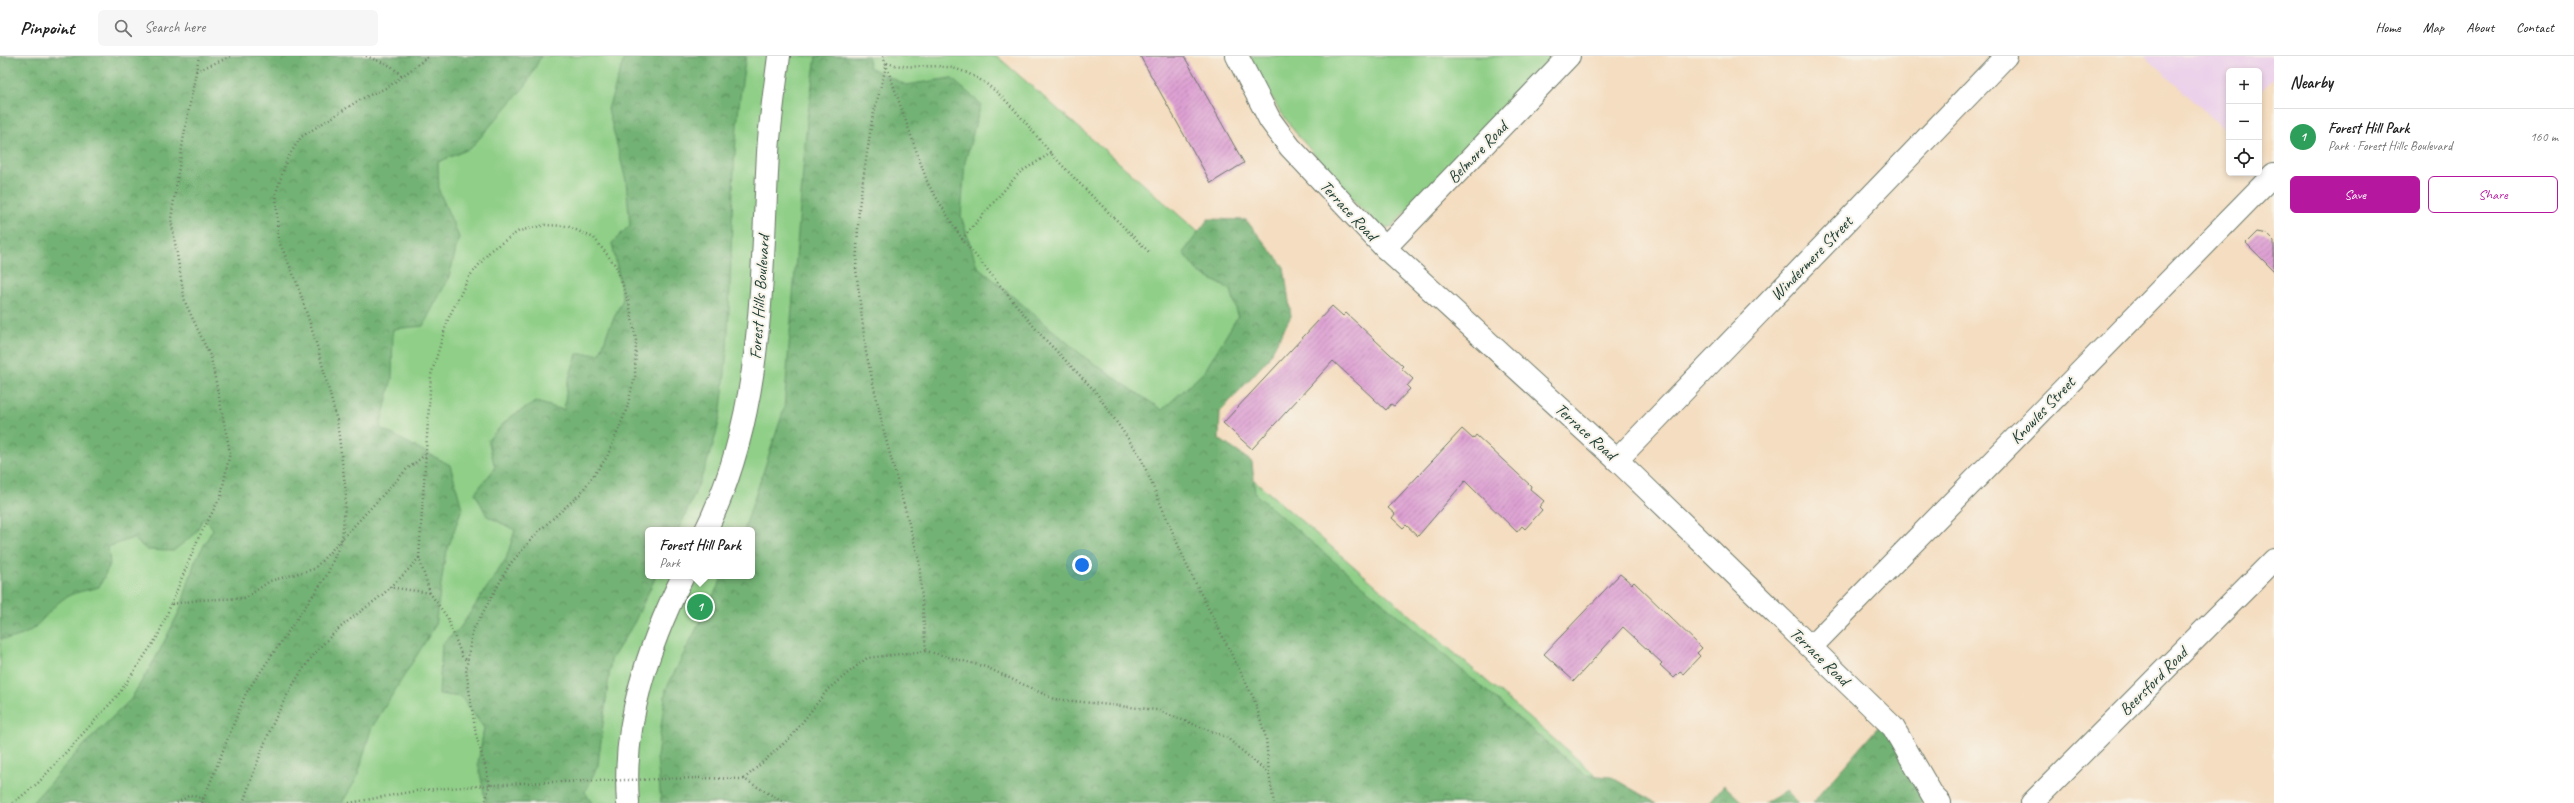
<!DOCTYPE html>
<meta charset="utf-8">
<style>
body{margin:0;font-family:Caveat,sans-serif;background:#f6f6f6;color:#222}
.controls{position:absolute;right:12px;top:12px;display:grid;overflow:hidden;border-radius:6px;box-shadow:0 2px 6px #0003}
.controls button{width:36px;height:36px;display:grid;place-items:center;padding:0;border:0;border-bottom:1px solid #e0e0e0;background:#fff;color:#222;font:20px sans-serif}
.you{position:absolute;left:1082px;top:509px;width:14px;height:14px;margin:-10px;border:3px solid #fff;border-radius:50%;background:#1a73e8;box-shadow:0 0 0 6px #1a73e833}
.badge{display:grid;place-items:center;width:26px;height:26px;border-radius:50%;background:#b5179e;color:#fff;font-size:13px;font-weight:700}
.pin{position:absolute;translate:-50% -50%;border:2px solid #fff;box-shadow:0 1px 4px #0006}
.popup{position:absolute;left:645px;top:471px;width:110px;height:52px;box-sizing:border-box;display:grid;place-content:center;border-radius:6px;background:#fff;filter:drop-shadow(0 1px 3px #0005);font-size:13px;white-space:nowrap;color:#767676}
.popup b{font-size:15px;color:#222}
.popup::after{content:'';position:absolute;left:50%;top:100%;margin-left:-8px;border:8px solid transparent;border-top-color:#fff}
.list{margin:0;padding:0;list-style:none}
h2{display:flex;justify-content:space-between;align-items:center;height:52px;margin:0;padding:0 16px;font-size:17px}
h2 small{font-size:13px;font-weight:400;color:#767676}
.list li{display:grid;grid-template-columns:26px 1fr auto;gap:12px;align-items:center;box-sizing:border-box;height:56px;padding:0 16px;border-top:1px solid #e0e0e0}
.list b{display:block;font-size:15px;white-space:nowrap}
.list p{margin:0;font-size:13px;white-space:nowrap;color:#767676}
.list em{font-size:13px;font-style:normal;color:#767676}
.actions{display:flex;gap:8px;padding:12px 16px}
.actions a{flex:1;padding:9px 0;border:1px solid #b5179e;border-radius:6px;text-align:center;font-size:14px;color:#b5179e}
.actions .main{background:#b5179e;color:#fff}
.icon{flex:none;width:22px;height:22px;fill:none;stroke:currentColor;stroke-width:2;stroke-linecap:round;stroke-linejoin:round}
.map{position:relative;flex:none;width:2274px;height:747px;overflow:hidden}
header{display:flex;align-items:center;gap:24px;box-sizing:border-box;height:56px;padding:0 20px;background:#fff;border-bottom:1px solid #e0e0e0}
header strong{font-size:19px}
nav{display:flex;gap:22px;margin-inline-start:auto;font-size:14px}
.search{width:280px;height:36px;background:#f6f6f6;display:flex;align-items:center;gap:10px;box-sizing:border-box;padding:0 14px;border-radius:6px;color:#767676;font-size:15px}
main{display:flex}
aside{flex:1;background:#fff}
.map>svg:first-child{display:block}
</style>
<header>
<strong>Pinpoint</strong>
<div class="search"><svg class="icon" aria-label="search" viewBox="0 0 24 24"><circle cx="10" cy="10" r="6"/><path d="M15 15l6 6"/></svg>Search here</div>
<nav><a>Home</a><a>Map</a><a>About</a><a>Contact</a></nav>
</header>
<main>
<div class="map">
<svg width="2274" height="747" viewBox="0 0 2274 747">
<defs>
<pattern id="forest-crowns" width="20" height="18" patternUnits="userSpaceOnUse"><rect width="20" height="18" fill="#73b274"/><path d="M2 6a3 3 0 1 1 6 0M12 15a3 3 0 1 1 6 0" fill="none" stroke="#5e9260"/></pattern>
<pattern id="building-hatch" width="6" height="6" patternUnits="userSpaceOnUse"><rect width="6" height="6" fill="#dea1d3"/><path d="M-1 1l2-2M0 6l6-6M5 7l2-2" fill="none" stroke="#b384ac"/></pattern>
</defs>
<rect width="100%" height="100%" fill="#f7f3e8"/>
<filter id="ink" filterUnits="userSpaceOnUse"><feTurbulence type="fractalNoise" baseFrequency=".025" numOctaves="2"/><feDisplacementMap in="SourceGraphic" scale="8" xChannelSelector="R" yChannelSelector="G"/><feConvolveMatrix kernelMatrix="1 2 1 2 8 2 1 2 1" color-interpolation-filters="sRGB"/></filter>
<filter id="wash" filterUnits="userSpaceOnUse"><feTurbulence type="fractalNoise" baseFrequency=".012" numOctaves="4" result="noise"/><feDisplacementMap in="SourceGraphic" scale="16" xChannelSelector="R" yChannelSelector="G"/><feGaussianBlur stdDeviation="0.9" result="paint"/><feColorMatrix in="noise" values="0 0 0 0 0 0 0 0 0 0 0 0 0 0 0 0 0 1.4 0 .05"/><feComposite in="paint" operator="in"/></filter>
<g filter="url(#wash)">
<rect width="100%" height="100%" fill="#f4ddc0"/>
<polygon fill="#ecd1ea" points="2145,0 2274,0 2274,22 2259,38 2259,15 2229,15 2229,69 2225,74"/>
<g fill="#8fcf87" stroke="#57865e" fill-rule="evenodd">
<path d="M 0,0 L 997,0 L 1276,244 L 1174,355 L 1628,747 L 0,747 ZM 648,474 L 752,474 L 752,520 L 648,520 Z"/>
<polygon points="1250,0 1561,0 1391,171 1382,171 1360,152 1295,76 1278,52"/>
</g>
<g fill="url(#forest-crowns)" stroke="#497854">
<path d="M 0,0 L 541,0 L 526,29 L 471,92 L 438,106 L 439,135 L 459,181 L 449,221 L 423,270 L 393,273 L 392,322 L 380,372 L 450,409 L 462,452 L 445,501 L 435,570 L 371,673 L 357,722 L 342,747 L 32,747 L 79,694 L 131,643 L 159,596 L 180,554 L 195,505 L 213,473 L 204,461 L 195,478 L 173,495 L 147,494 L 133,482 L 108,491 L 110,508 L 99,531 C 89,534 72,536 63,543 C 40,560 37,583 0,583 Z"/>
<path d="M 625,0 L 746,0 C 725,119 737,241 720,360 C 715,392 693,444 678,474 L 648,474 L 648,520 L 656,520 L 634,567 L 611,604 L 598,709 L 585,736 L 592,747 L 486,747 L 478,707 L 484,672 L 461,641 L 439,638 L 442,588 L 460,572 L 506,503 L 515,474 L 487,460 L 475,437 L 495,412 L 488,384 L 510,361 L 536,346 L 564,354 L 567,328 L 577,298 L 600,298 L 609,272 L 623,243 L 612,187 L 630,169 L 626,125 L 608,53 Z"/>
<polygon points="816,0 868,0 869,11 906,29 951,22 981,48 965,106 961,160 977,210 1083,300 1162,354 1204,316 1238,260 1231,234 1199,217 1183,197 1208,163 1246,164 1284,211 1291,260 1268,303 1220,356 1219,383 1252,406 1255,438 1585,719 1611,721 1656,747 661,747 657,701 666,633 723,520 752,520 752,474 744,474 784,353 807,64"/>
<polygon points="1885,663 1940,747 1812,747"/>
<polygon points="1724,729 1743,747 1709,747"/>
<polygon points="1786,735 1798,747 1764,747"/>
</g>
<g id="blocks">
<g fill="url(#building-hatch)">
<polygon points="1140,0 1184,0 1244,107 1211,127"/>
<polygon points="2257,176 2267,178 2274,185 2274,215 2246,187"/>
<polygon points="1332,250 1343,260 1346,257 1403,310 1401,312 1413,323 1407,330 1410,333 1394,350 1391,348 1386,354 1333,305 1252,393 1223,367"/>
<polygon points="1462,373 1473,383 1476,379 1531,430 1530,433 1544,445 1539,451 1542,454 1525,473 1522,470 1517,476 1465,425 1418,480 1406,469 1403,472 1392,462 1395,458 1388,452"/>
<polygon points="1620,518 1632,528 1634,526 1702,592 1697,597 1700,600 1683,618 1680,616 1674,622 1660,609 1662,607 1623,571 1574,625 1544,598"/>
</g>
</g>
</g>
<g filter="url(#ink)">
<use href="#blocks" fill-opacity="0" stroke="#6a7565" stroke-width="1"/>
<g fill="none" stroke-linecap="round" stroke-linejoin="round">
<g stroke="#6a7565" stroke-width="24">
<g id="minor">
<polyline points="1237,0 1270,64 1290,91 1385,192 1617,404 1893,671 1933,740 1940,747"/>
<polyline points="1385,192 1569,0"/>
<polyline points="1617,404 2006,0"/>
<path d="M 706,474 C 764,357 761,224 768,97 C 770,64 775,32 779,0"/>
<polyline points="1811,591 2274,118"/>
<path d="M 628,747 C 622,666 648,591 683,520"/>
<polyline points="2032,747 2274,504"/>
</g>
</g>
<g stroke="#6a7565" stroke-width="2.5" stroke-dasharray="1 3" stroke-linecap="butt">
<polyline points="366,0 391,10 402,20"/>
<polyline points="883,0 928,128 962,183 1040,278 1095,335 1140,400 1188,512 1254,643 1266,682 1269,718 1274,747"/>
<polyline points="887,7 872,64 859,151 856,213 866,296 885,380 919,504 926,595"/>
<path d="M 887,7 C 911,15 938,5 962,15 C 1004,30 1030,76 1060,107 C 1089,138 1120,167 1150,197"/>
<polyline points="196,15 232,0"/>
<polyline points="962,183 1019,117 1051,97"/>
<polyline points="419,502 431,319 448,263 469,221 491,194 519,175 545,169 567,170 594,182 616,210 629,247 636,283 635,320 626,355 607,401 580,438 538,476 510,508 472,576 466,614 476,679 490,727 485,747"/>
<polyline points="389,531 430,537"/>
<polyline points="172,548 199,544 245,542 270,525 314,513 406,414 425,399"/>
<polyline points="699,722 744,723 785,747"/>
<polyline points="744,723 791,681 828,633 867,602 926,595 986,611 1054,643 1157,654 1226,681 1268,717"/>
<polyline points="13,747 38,727 118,639 158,580 198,483 221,440 230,396 211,302 185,246 171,163 184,79 199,0"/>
<polyline points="177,747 190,739 205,743"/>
<polyline points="202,747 246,637 327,519 342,483 346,437 337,365 318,293 297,227 278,183 276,137 287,103 301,81 361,43 388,31 429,0"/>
<path d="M 243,747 C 263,689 285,625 330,581 C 346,565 365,553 382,539 C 395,528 407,515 419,502 L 430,537 L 447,561 L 462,600 L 467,605"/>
<polyline points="349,747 421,734 520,727"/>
</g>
<use href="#minor" stroke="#fff" stroke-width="22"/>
<polyline stroke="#6a7565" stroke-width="2.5" stroke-dasharray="1 3" stroke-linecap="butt" points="520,727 699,722"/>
</g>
</g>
<g text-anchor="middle" stroke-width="4" stroke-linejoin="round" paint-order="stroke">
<g font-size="17" fill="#1f3d34" stroke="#f7f3e8">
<text transform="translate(1477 96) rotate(-46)" y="6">Belmore Road</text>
<text transform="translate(1349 154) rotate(47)" y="6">Terrace Road</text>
<text transform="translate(1811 202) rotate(-46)" y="6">Windermere Street</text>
<text transform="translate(759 241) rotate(-86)" y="6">Forest Hills Boulevard</text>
<text transform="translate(2042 354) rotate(-46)" y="6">Knowles Street</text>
<text transform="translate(1586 375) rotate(42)" y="6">Terrace Road</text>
<text transform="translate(1820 600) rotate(44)" y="6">Terrace Road</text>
<text transform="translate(2153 625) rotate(-45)" y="6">Beersford Road</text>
</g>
</g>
</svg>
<div class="controls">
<button>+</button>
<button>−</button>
<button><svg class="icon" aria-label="locate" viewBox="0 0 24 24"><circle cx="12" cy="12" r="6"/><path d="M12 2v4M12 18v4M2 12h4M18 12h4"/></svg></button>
</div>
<div class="you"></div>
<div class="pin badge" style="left:700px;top:551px;background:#2e9e5b">1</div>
<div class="popup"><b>Forest Hill Park</b>Park</div>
</div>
<aside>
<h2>Nearby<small></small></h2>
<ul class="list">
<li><span class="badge" style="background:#2e9e5b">1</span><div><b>Forest Hill Park</b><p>Park · Forest Hills Boulevard</p></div><em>160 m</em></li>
</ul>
<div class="actions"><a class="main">Save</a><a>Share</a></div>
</aside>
</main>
